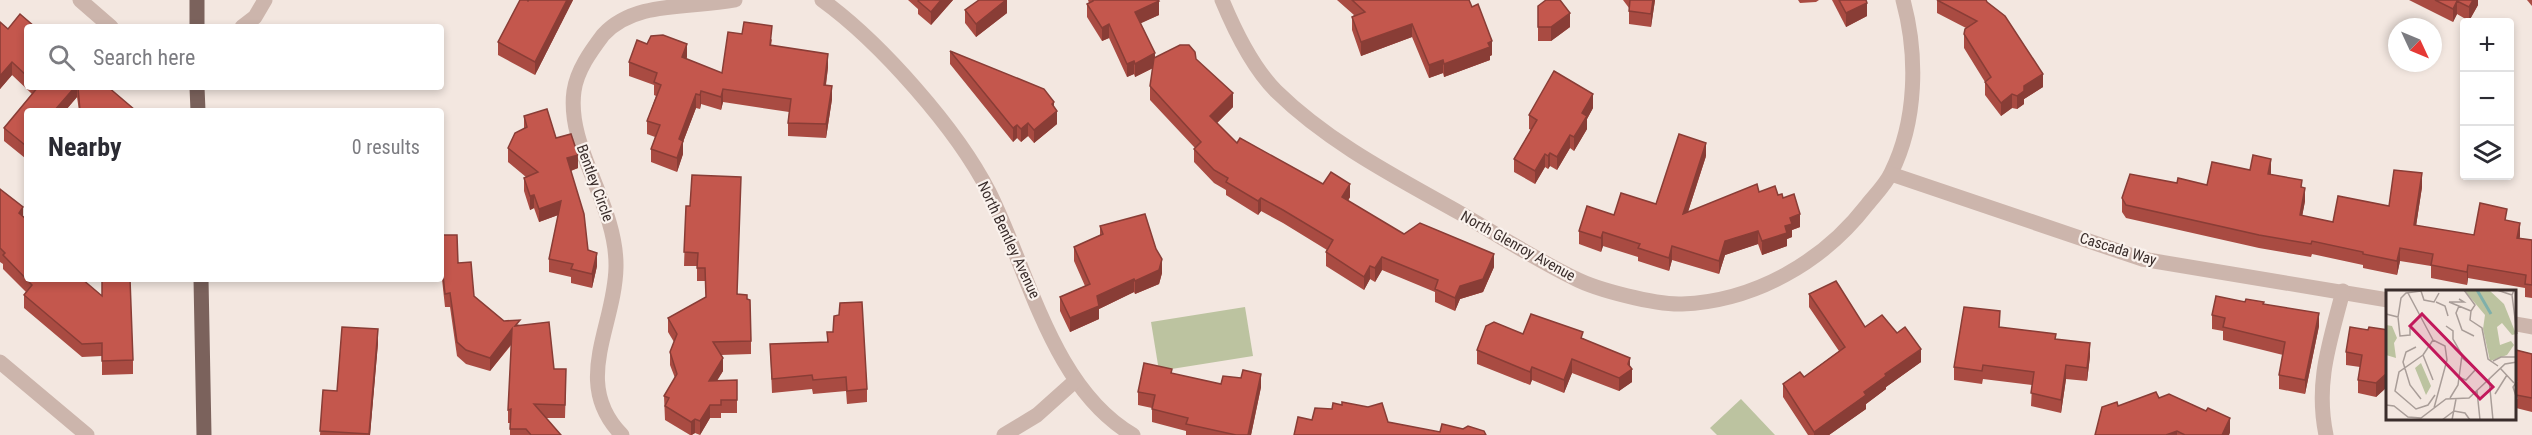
<!DOCTYPE html>
<meta charset="utf-8">
<style>
body{margin:0;font-family:"Roboto Condensed",sans-serif;background:#f2f2f3;color:#2b2b33}
.controls{position:absolute;right:18px;top:18px;display:grid;overflow:hidden;border-radius:6px;box-shadow:0 3px 9px #0003}
.controls button{width:54px;height:54px;display:grid;place-items:center;padding:0;border:0;border-bottom:2px solid #e1e1e2;background:#fff;color:#2b2b33;font:30px sans-serif}
.compass{position:absolute;left:2388px;top:18px;width:54px;height:54px;border-radius:50%;background:#fff;box-shadow:0 3px 9px #0003;rotate:134deg}
.list{margin:0;padding:0;list-style:none}
h2{display:flex;justify-content:space-between;align-items:center;height:78px;margin:0;padding:0 24px;font-size:26px}
h2 small{font-size:20px;font-weight:400;color:#7c7c81}
.icon{flex:none;width:33px;height:33px;fill:none;stroke:currentColor;stroke-width:2;stroke-linecap:round;stroke-linejoin:round}
.map{position:relative;flex:none;width:2532px;height:435px;overflow:hidden}
.search{position:absolute;background:#fff;box-shadow:0 3px 9px #0003;left:24px;top:24px;width:420px;height:66px;display:flex;align-items:center;gap:15px;box-sizing:border-box;padding:0 21px;border-radius:6px;color:#7c7c81;font-size:22px}
.panel{position:absolute;background:#fff;box-shadow:0 3px 9px #0003;left:24px;top:108px;width:420px;height:174px;border-radius:6px}
.map>svg:first-child{display:block}
</style>
<div class="map">
<svg width="2532" height="435" viewBox="0 0 2532 435">
<rect width="100%" height="100%" fill="#f3e7e0"/>
<g fill="#bcc3a0">
<polygon points="1245,307 1253,356 1159,371 1151,322"/>
<polygon points="1741,399 1775,435 1717,435 1710,428"/>
</g>
<g fill="none" stroke-linecap="round" stroke-linejoin="round">
<g stroke="#ccb5ac" stroke-width="15">
<polyline points="80,0 111,27"/>
<path d="M 822,0 C 880,42 957,129 989,192 C 1029,272 1052,388 1133,435"/>
<path d="M 1222,0 C 1234,29 1253,68 1276,91 C 1329,143 1396,177 1460,213 C 1498,235 1535,259 1574,278 C 1597,290 1656,305 1682,304 C 1755,301 1823,262 1867,205 C 1875,195 1886,184 1891,173 C 1917,121 1918,55 1903,0"/>
<polyline points="242,27 255,17 265,0"/>
<polyline points="1891,174 2142,259 2388,300"/>
<polyline points="2516,324 2532,327"/>
<polyline points="0,362 87,435"/>
<path d="M 622,435 C 571,383 615,327 616,267 C 617,204 566,148 574,91 C 577,70 591,51 603,35 C 635,0 690,9 735,0"/>
<polyline points="1004,435 1037,415 1075,381"/>
<path d="M 2326,435 C 2315,382 2330,342 2343,291"/>
</g>
<g stroke="#7b625c" stroke-width="15">
<polyline points="197,0 197,27"/>
<polyline points="197,87 198,111"/>
<polyline points="201,279 204,435"/>
</g>
</g>
<g fill="#a94b42">
<polygon points="573,0 535,75 498,55 498,42 528,1"/>
<polygon points="908,0 953,0 931,25 918,14 918,9"/>
<polygon points="1007,0 1007,13 976,37 965,23 965,10"/>
<polygon points="1088,0 1158,0 1159,15 1140,23 1155,58 1196,59 1233,107 1217,123 1237,143 1350,197 1348,201 1404,234 1494,267 1483,292 1460,299 1455,311 1435,302 1435,292 1382,270 1375,282 1370,279 1364,290 1326,266 1326,252 1327,250 1283,223 1261,211 1258,215 1226,195 1226,190 1214,183 1194,162 1194,149 1195,148 1150,100 1150,86 1153,68 1135,77 1134,74 1127,77 1109,38 1102,41 1087,17 1087,4 1089,3"/>
<polygon points="1337,0 1469,0 1492,55 1490,56 1490,60 1444,77 1443,73 1429,78 1412,37 1361,56 1352,30 1352,17 1354,15"/>
<polygon points="1623,0 1655,0 1651,27 1629,24 1629,8"/>
<polygon points="1798,0 1819,0 1816,2 1800,3"/>
<polygon points="1832,0 1866,0 1867,16 1846,27"/>
<polygon points="1937,0 1986,0 2043,87 2024,99 2024,104 2017,109 2012,108 2001,116 1985,95 1985,82 1964,48 1964,34 1966,28 1937,13"/>
<polygon points="2409,0 2478,0 2478,5 2469,21 2457,14 2453,22"/>
<polygon points="2527,0 2532,0 2532,6"/>
<polygon points="1538,6 1570,27 1551,41 1538,41"/>
<polygon points="0,22 8,29 27,27 27,87 108,87 135,111 79,111 77,97 25,158 4,141 4,128 32,94 12,75 0,89"/>
<polygon points="772,39 771,46 828,67 826,85 832,99 826,138 788,136 788,123 789,112 723,102 721,110 701,104 700,109 696,108 683,142 683,154 677,172 651,162 651,149 655,137 647,134 647,121 656,96 654,95 654,85 629,76 629,62 687,57 686,59 722,73"/>
<polygon points="950,51 1054,107 1057,124 1034,143 1028,136 1021,142 1017,138 1013,142 950,64"/>
<polygon points="1593,108 1587,119 1587,129 1574,151 1570,148 1557,170 1550,166 1548,169 1545,167 1535,184 1514,172 1514,159 1531,130 1529,129 1529,115"/>
<polygon points="524,116 556,138 578,168 571,171 588,250 597,266 592,288 571,283 571,277 549,272 549,259 558,215 539,222 534,208 530,210 524,191 524,178 526,177 508,162 508,148 524,128"/>
<polygon points="1706,156 1688,212 1759,192 1778,195 1783,198 1800,227 1792,230 1792,237 1787,239 1787,246 1762,255 1758,244 1725,255 1719,274 1672,260 1669,271 1638,261 1638,257 1603,246 1601,252 1579,244 1579,231 1614,215 1656,204"/>
<polygon points="2250,170 2271,172 2271,174 2302,187 2305,201 2302,216 2333,222 2389,206 2422,187 2416,226 2474,235 2507,220 2520,236 2519,239 2532,240 2532,298 2525,297 2525,288 2468,278 2467,285 2431,278 2431,266 2400,261 2397,275 2363,268 2363,265 2312,254 2311,257 2259,248 2126,218 2122,212 2122,198 2177,183 2207,185"/>
<polygon points="0,189 23,216 133,360 133,374 102,375 102,356 82,357 24,308 24,295 26,292 3,269 3,264 0,262"/>
<polygon points="686,206 738,294 747,299 751,341 751,354 721,355 723,371 717,380 737,380 737,413 721,413 721,418 710,418 700,435 695,433 692,435 690,435 665,420 664,396 675,378 670,365 670,352 674,342 668,332 668,318 706,297 705,281 697,281 697,266 684,266"/>
<polygon points="1100,226 1162,273 1159,284 1135,294 1134,292 1099,309 1099,319 1070,332 1060,311 1060,297 1085,286 1074,261 1074,247 1100,235"/>
<polygon points="441,235 458,263 474,296 504,321 520,325 554,369 566,383 565,418 546,418 561,435 510,435 510,423 508,423 508,410 512,344 490,371 466,364 457,356 450,307 445,307 441,270"/>
<polygon points="1809,294 1865,327 1921,362 1886,387 1886,389 1866,404 1866,409 1829,435 1808,435 1783,397 1783,384 1804,377 1839,351 1809,307"/>
<polygon points="2264,304 2319,326 2305,394 2279,389 2279,375 2283,355 2223,340 2223,331 2212,329 2212,315"/>
<polygon points="2000,327 2056,339 2090,356 2087,381 2066,379 2061,413 2031,406 2032,385 1983,379 1982,384 1954,380 1954,367"/>
<polygon points="2368,330 2387,387 2376,397 2358,393 2358,380 2360,367 2346,365 2346,352"/>
<polygon points="827,332 867,389 867,402 847,404 846,391 813,394 812,389 772,393 770,344 827,342"/>
<polygon points="1523,334 1583,338 1630,367 1632,382 1619,391 1572,373 1564,393 1532,380 1530,385 1477,364 1477,350"/>
<polygon points="378,343 370,435 320,435 323,390 337,391"/>
<polygon points="2516,350 2532,354 2532,412 2516,408"/>
<polygon points="1172,374 1221,384 1261,387 1251,435 1186,435 1186,431 1152,422 1152,408 1138,405 1138,392"/>
<polygon points="2159,398 2230,432 2229,435 2095,435 2118,406"/>
</g>
<g fill="#893d36">
<polygon points="567,0 573,0 535,75 535,62"/>
<polygon points="941,0 953,0 931,25 931,12"/>
<polygon points="1006,0 1007,0 1007,13 976,37 976,24"/>
<polygon points="1653,0 1655,0 1651,27 1651,14"/>
<polygon points="2473,0 2478,0 2478,5 2469,21 2469,7"/>
<polygon points="1159,1 1159,15 1135,26 1135,12"/>
<polygon points="2457,1 2457,14 2453,22 2453,9"/>
<polygon points="1867,3 1867,16 1846,27 1846,13"/>
<polygon points="1570,13 1570,27 1551,41 1551,27"/>
<polygon points="1109,24 1109,38 1102,41 1102,28"/>
<polygon points="1412,24 1412,37 1361,56 1361,42"/>
<polygon points="1492,41 1492,55 1490,56 1490,60 1444,77 1444,64"/>
<polygon points="687,44 687,57 682,71 682,57"/>
<polygon points="1155,53 1155,67 1135,77 1135,64"/>
<polygon points="828,54 828,67 824,98 824,85"/>
<polygon points="1443,60 1443,73 1429,78 1429,65"/>
<polygon points="1134,61 1134,74 1127,77 1127,64"/>
<polygon points="12,62 12,75 0,89 0,76"/>
<polygon points="2043,74 2043,87 2024,99 2024,104 2017,109 2017,96 2024,86"/>
<polygon points="832,86 832,99 826,138 826,124"/>
<polygon points="75,87 77,87 77,97 65,111 54,111"/>
<polygon points="723,89 723,102 721,110 721,97"/>
<polygon points="701,91 701,104 700,109 700,95"/>
<polygon points="1233,93 1233,107 1210,130 1210,116"/>
<polygon points="696,94 696,108 683,142 683,154 677,172 677,158 679,139"/>
<polygon points="1593,94 1593,108 1587,119 1587,129 1574,151 1574,137 1582,113"/>
<polygon points="2012,94 2012,108 2001,116 2001,103"/>
<polygon points="1054,102 1054,113 1057,111 1057,124 1034,143 1034,130 1052,104"/>
<polygon points="1028,123 1028,136 1021,142 1021,129"/>
<polygon points="1017,125 1017,138 1013,142 1013,128"/>
<polygon points="1570,135 1570,148 1557,170 1557,157"/>
<polygon points="27,142 27,155 25,158 25,145"/>
<polygon points="1706,143 1706,156 1683,227 1683,214"/>
<polygon points="1550,153 1550,166 1548,169 1548,156"/>
<polygon points="1545,154 1545,167 1535,184 1535,171"/>
<polygon points="578,155 578,168 567,172 567,158"/>
<polygon points="2271,159 2271,172 2268,187 2268,174"/>
<polygon points="2422,173 2422,187 2414,239 2414,225"/>
<polygon points="1350,184 1350,197 1342,210 1342,197"/>
<polygon points="2305,188 2305,201 2300,228 2300,215"/>
<polygon points="534,195 534,208 530,210 530,196"/>
<polygon points="1261,198 1261,211 1258,215 1258,201"/>
<polygon points="561,201 561,214 539,222 539,209"/>
<polygon points="23,207 23,221 19,213"/>
<polygon points="1800,214 1800,227 1792,230 1792,237 1787,239 1787,246 1762,255 1762,241 1785,226 1790,218"/>
<polygon points="2520,223 2520,236 2517,252 2517,238"/>
<polygon points="1758,231 1758,244 1725,255 1719,274 1719,261 1725,241"/>
<polygon points="1603,232 1603,246 1601,252 1601,238"/>
<polygon points="1672,246 1672,260 1669,271 1669,258"/>
<polygon points="2400,248 2400,261 2397,275 2397,261"/>
<polygon points="597,253 597,266 592,288 592,274"/>
<polygon points="1494,254 1494,267 1483,292 1460,299 1455,311 1455,298 1460,286"/>
<polygon points="1382,257 1382,270 1375,282 1375,268"/>
<polygon points="1162,259 1162,273 1159,284 1135,294 1135,281"/>
<polygon points="2468,265 2468,278 2467,285 2467,272"/>
<polygon points="1370,266 1370,279 1364,290 1364,277"/>
<polygon points="1134,279 1134,292 1099,309 1099,319 1070,332 1070,318 1097,296"/>
<polygon points="2319,313 2319,326 2305,394 2305,380"/>
<polygon points="378,329 378,343 370,435 369,435"/>
<polygon points="512,329 512,343 490,371 490,358"/>
<polygon points="2090,343 2090,356 2087,381 2087,368"/>
<polygon points="1921,349 1921,362 1886,387 1886,389 1866,404 1866,409 1829,435 1814,435 1814,432 1885,374"/>
<polygon points="723,358 723,371 709,394 709,381"/>
<polygon points="1630,358 1630,370 1632,369 1632,382 1619,391 1619,378 1628,364"/>
<polygon points="1572,359 1572,373 1564,393 1564,380"/>
<polygon points="2066,365 2066,379 2061,413 2061,400"/>
<polygon points="1532,367 1532,380 1530,385 1530,372"/>
<polygon points="2388,370 2388,383 2387,387 2376,397 2376,383"/>
<polygon points="1261,374 1261,387 1251,435 1248,435"/>
<polygon points="710,405 710,418 700,435 700,421"/>
<polygon points="2230,418 2230,432 2229,435 2222,435"/>
<polygon points="695,419 695,433 691,435 691,422"/>
<polygon points="2177,431 2177,435 2166,435"/>
</g>
<g fill="#c4574d" stroke="#893d36" stroke-width="1.5">
<polygon points="520,0 527,0 528,1 529,0 567,0 535,62 498,42"/>
<polygon points="919,0 941,0 931,12 918,1"/>
<polygon points="979,0 1006,0 976,24 965,10"/>
<polygon points="1093,0 1158,0 1159,1 1135,12 1155,53 1135,64 1134,61 1127,64 1109,24 1102,28 1087,4 1093,1"/>
<polygon points="1352,0 1469,0 1472,7 1478,4 1492,41 1488,43 1490,47 1444,64 1443,60 1429,65 1412,24 1361,42 1352,17 1365,12"/>
<polygon points="1546,0 1560,0 1570,13 1551,27 1538,27 1538,6"/>
<polygon points="1630,0 1653,0 1651,14 1629,11"/>
<polygon points="1839,0 1866,0 1867,3 1846,13"/>
<polygon points="1937,0 1986,0 1987,2 2005,16 2043,74 2024,86 2024,91 2017,96 2012,94 2001,103 1985,82 1991,77 1964,34 1965,29 1977,21"/>
<polygon points="2435,0 2473,0 2469,7 2457,1 2453,9"/>
<polygon points="20,14 35,27 27,27 27,76 12,62 0,76 0,22 8,29"/>
<polygon points="744,22 772,26 770,45 828,54 824,85 832,86 826,124 788,123 791,99 723,89 721,97 701,91 700,95 696,94 679,139 683,141 677,158 651,149 660,125 647,121 661,85 654,82 657,73 629,62 637,40 647,44 651,36 663,35 687,44 682,57 722,73 728,32 742,34"/>
<polygon points="1180,45 1189,45 1195,52 1196,59 1233,93 1210,116 1237,143 1240,138 1323,184 1331,172 1350,184 1342,197 1404,234 1420,223 1494,254 1483,279 1460,286 1455,298 1435,289 1438,280 1382,257 1375,268 1370,266 1364,277 1326,252 1333,240 1283,210 1261,198 1258,201 1226,182 1228,178 1214,170 1194,149 1201,142 1150,86 1154,58"/>
<polygon points="950,51 1044,89 1054,102 1052,104 1057,111 1034,130 1028,123 1021,129 1017,125 1013,128"/>
<polygon points="1554,71 1593,94 1582,113 1587,116 1574,137 1570,135 1557,157 1550,153 1548,156 1545,154 1535,171 1514,159 1537,120 1529,115"/>
<polygon points="38,87 75,87 54,111 27,111 27,142 25,145 4,128"/>
<polygon points="78,87 108,87 135,110 134,111 80,111"/>
<polygon points="547,109 556,138 571,134 578,155 567,158 584,214 588,250 597,253 592,274 571,269 573,264 549,259 561,201 539,209 534,195 530,196 524,178 538,172 508,148 515,133 527,127 524,116"/>
<polygon points="1679,134 1706,143 1683,214 1757,184 1759,192 1775,186 1778,195 1782,194 1783,198 1794,194 1800,214 1790,218 1792,224 1785,226 1787,233 1762,241 1758,231 1725,241 1719,261 1672,246 1669,258 1638,248 1640,244 1603,232 1601,238 1579,231 1587,206 1614,215 1621,193 1656,204"/>
<polygon points="2253,155 2271,159 2268,174 2302,180 2301,187 2305,188 2300,215 2333,222 2338,196 2389,206 2394,170 2422,173 2414,225 2474,235 2480,203 2507,209 2505,220 2520,223 2517,238 2532,240 2532,285 2525,284 2526,275 2468,265 2467,272 2431,265 2433,254 2400,248 2397,261 2363,254 2363,252 2312,241 2311,244 2259,235 2126,205 2122,198 2130,174 2177,183 2178,178 2207,185 2212,162 2250,170"/>
<polygon points="692,175 741,177 737,294 747,295 747,299 750,300 751,341 713,342 723,358 709,381 737,380 737,400 721,400 721,405 710,405 700,421 695,419 691,422 665,406 669,398 664,396 677,374 670,352 677,334 668,318 706,297 705,268 697,268 698,253 684,252 686,206 690,206"/>
<polygon points="0,189 23,207 19,213 27,220 27,279 82,279 102,296 102,279 130,279 133,360 102,361 102,343 82,344 24,295 32,285 3,255 5,253 0,248"/>
<polygon points="1145,214 1156,249 1162,259 1159,270 1135,281 1134,279 1097,296 1099,306 1070,318 1060,297 1090,284 1074,247 1103,234 1100,226"/>
<polygon points="441,235 457,235 458,263 471,262 474,296 504,321 520,320 515,326 549,322 554,369 566,369 565,405 534,404 561,435 531,435 526,429 510,429 511,409 508,410 512,329 490,358 466,350 457,342 450,293 445,294 441,256"/>
<polygon points="1836,281 1865,327 1882,315 1897,333 1905,327 1921,349 1885,374 1886,376 1864,392 1866,395 1814,432 1783,384 1800,372 1804,377 1845,347 1809,294"/>
<polygon points="2216,296 2245,302 2246,299 2264,302 2263,304 2319,313 2305,380 2279,375 2285,342 2223,327 2225,318 2212,315"/>
<polygon points="862,302 867,389 847,391 846,377 813,380 812,375 772,379 770,344 828,342 827,332 833,332 834,316 839,315 840,303"/>
<polygon points="1964,307 2000,311 1999,327 2056,334 2055,339 2090,343 2087,368 2066,365 2061,400 2031,393 2034,372 1983,365 1982,371 1954,367"/>
<polygon points="1531,314 1583,332 1581,338 1630,358 1628,364 1632,369 1619,378 1572,359 1564,380 1532,367 1530,372 1477,350 1486,326 1494,322 1523,334"/>
<polygon points="342,327 378,329 369,434 320,431 323,390 337,391"/>
<polygon points="2350,327 2368,330 2369,327 2388,330 2388,370 2387,373 2376,383 2358,380 2362,355 2346,352"/>
<polygon points="2516,350 2532,354 2532,398 2516,395"/>
<polygon points="1144,363 1172,369 1171,373 1221,384 1223,376 1241,378 1243,370 1261,374 1248,435 1236,435 1186,424 1188,418 1152,409 1155,395 1138,392"/>
<polygon points="2156,392 2159,398 2169,394 2206,411 2208,408 2230,418 2222,435 2185,435 2177,431 2166,435 2095,435 2102,407 2117,402 2118,406"/>
<polygon points="1342,402 1368,407 1382,403 1388,422 1440,432 1442,424 1463,429 1468,426 1484,431 1486,435 1294,435 1298,417 1312,420 1315,408 1332,409 1333,403 1342,405"/>
</g>
<g text-anchor="middle" stroke-width="4.5" stroke-linejoin="round" paint-order="stroke">
<g font-size="15" fill="#3a2d2b" stroke="#faf2ed">
<text transform="translate(595 183) rotate(70)" y="5">Bentley Circle</text>
<text transform="translate(1009 240) rotate(65)" y="5">North Bentley Avenue</text>
<text transform="translate(1518 246) rotate(29)" y="5">North Glenroy Avenue</text>
<text transform="translate(2118 249) rotate(17)" y="5">Cascada Way</text>
</g>
</g>
<g transform="translate(2386 290)">
<rect width="130" height="130" fill="#f3e7e0"/>
<path d="M 78,0 L 103,0 L 118,14 L 130,44 L 126,45 L 116,33 L 111,37 L 114,55 L 125,51 L 128,55 L 121,65 L 104,71 L 97,39 L 99,25 ZM 0,35 L 6,36 L 11,48 L 8,53 L 10,68 L 0,65 ZM 35,73 L 45,96 L 40,105 L 29,78 Z" fill="#bcc3a0"/>
<path fill="none" stroke="#7fb0aa" stroke-width="3" d="M 91,0 L 105,24"/>
<path fill="none" stroke="#a99d98" stroke-width="1.5" d="M 78,0 L 89,15 L 85,21M 111,0 L 126,5 L 128,0M 22,3 L 47,50M 126,5 L 131,44M 50,12 L 59,16 L 62,26M 63,12 L 85,21M 63,12 L 78,12 L 73,9M 73,16 L 70,23 L 76,40 L 88,46M 85,21 L 84,30 L 96,38 L 102,69 L 112,76M 0,24 L 12,27 L 15,8 L 20,3 L 35,1 L 38,10 L 48,12 L 53,3M 12,27 L 14,46 L 24,45 L 24,38M 60,36 L 67,41 L 67,49 L 76,65 L 72,95 L 64,108M 30,57 L 20,62 L 17,72 L 24,95 L 35,109M 37,65 L 13,82 L 9,101 L 30,119 L 42,115 L 49,105M 37,65 L 47,50 L 59,56 L 61,70 L 48,118M 37,65 L 47,90M 107,71 L 115,67 L 131,67M 114,78 L 128,93M 72,87 L 80,90 L 90,79 L 75,67M 103,89 L 107,130M 131,91 L 127,97 L 131,109M 91,101 L 94,130M 109,104 L 121,85M 0,115 L 8,116 L 22,127 L 35,128 L 60,109 L 83,108 L 119,74 L 131,72M 56,130 L 68,121 L 79,123 L 84,130M 66,130 L 70,109"/>
<path fill="#c2185b" fill-opacity="0.15" stroke="#c2185b" stroke-width="3" d="M 36,24 L 107,97 L 94,109 L 24,36 Z"/>
<rect width="130" height="130" fill="none" stroke="#3a2d2b" stroke-width="3"/>
</g>
</svg>
<div class="controls">
<button>+</button>
<button>−</button>
<button><svg class="icon" aria-label="layers" viewBox="0 0 24 24"><path d="M12 4l9 5-9 5-9-5zM3 14l9 5 9-5"/></svg></button>
</div>
<svg class="compass" viewBox="-18 -18 36 36"><path d="M0-13l5 13h-10z" fill="#e53935"/><path d="M0 13l5-13h-10z" fill="#7c7c81"/></svg>
<div class="search"><svg class="icon" aria-label="search" viewBox="0 0 24 24"><circle cx="10" cy="10" r="6"/><path d="M15 15l6 6"/></svg>Search here</div>
<section class="panel">
<h2>Nearby<small>0 results</small></h2>
<ul class="list">
</ul>
</section>
</div>
